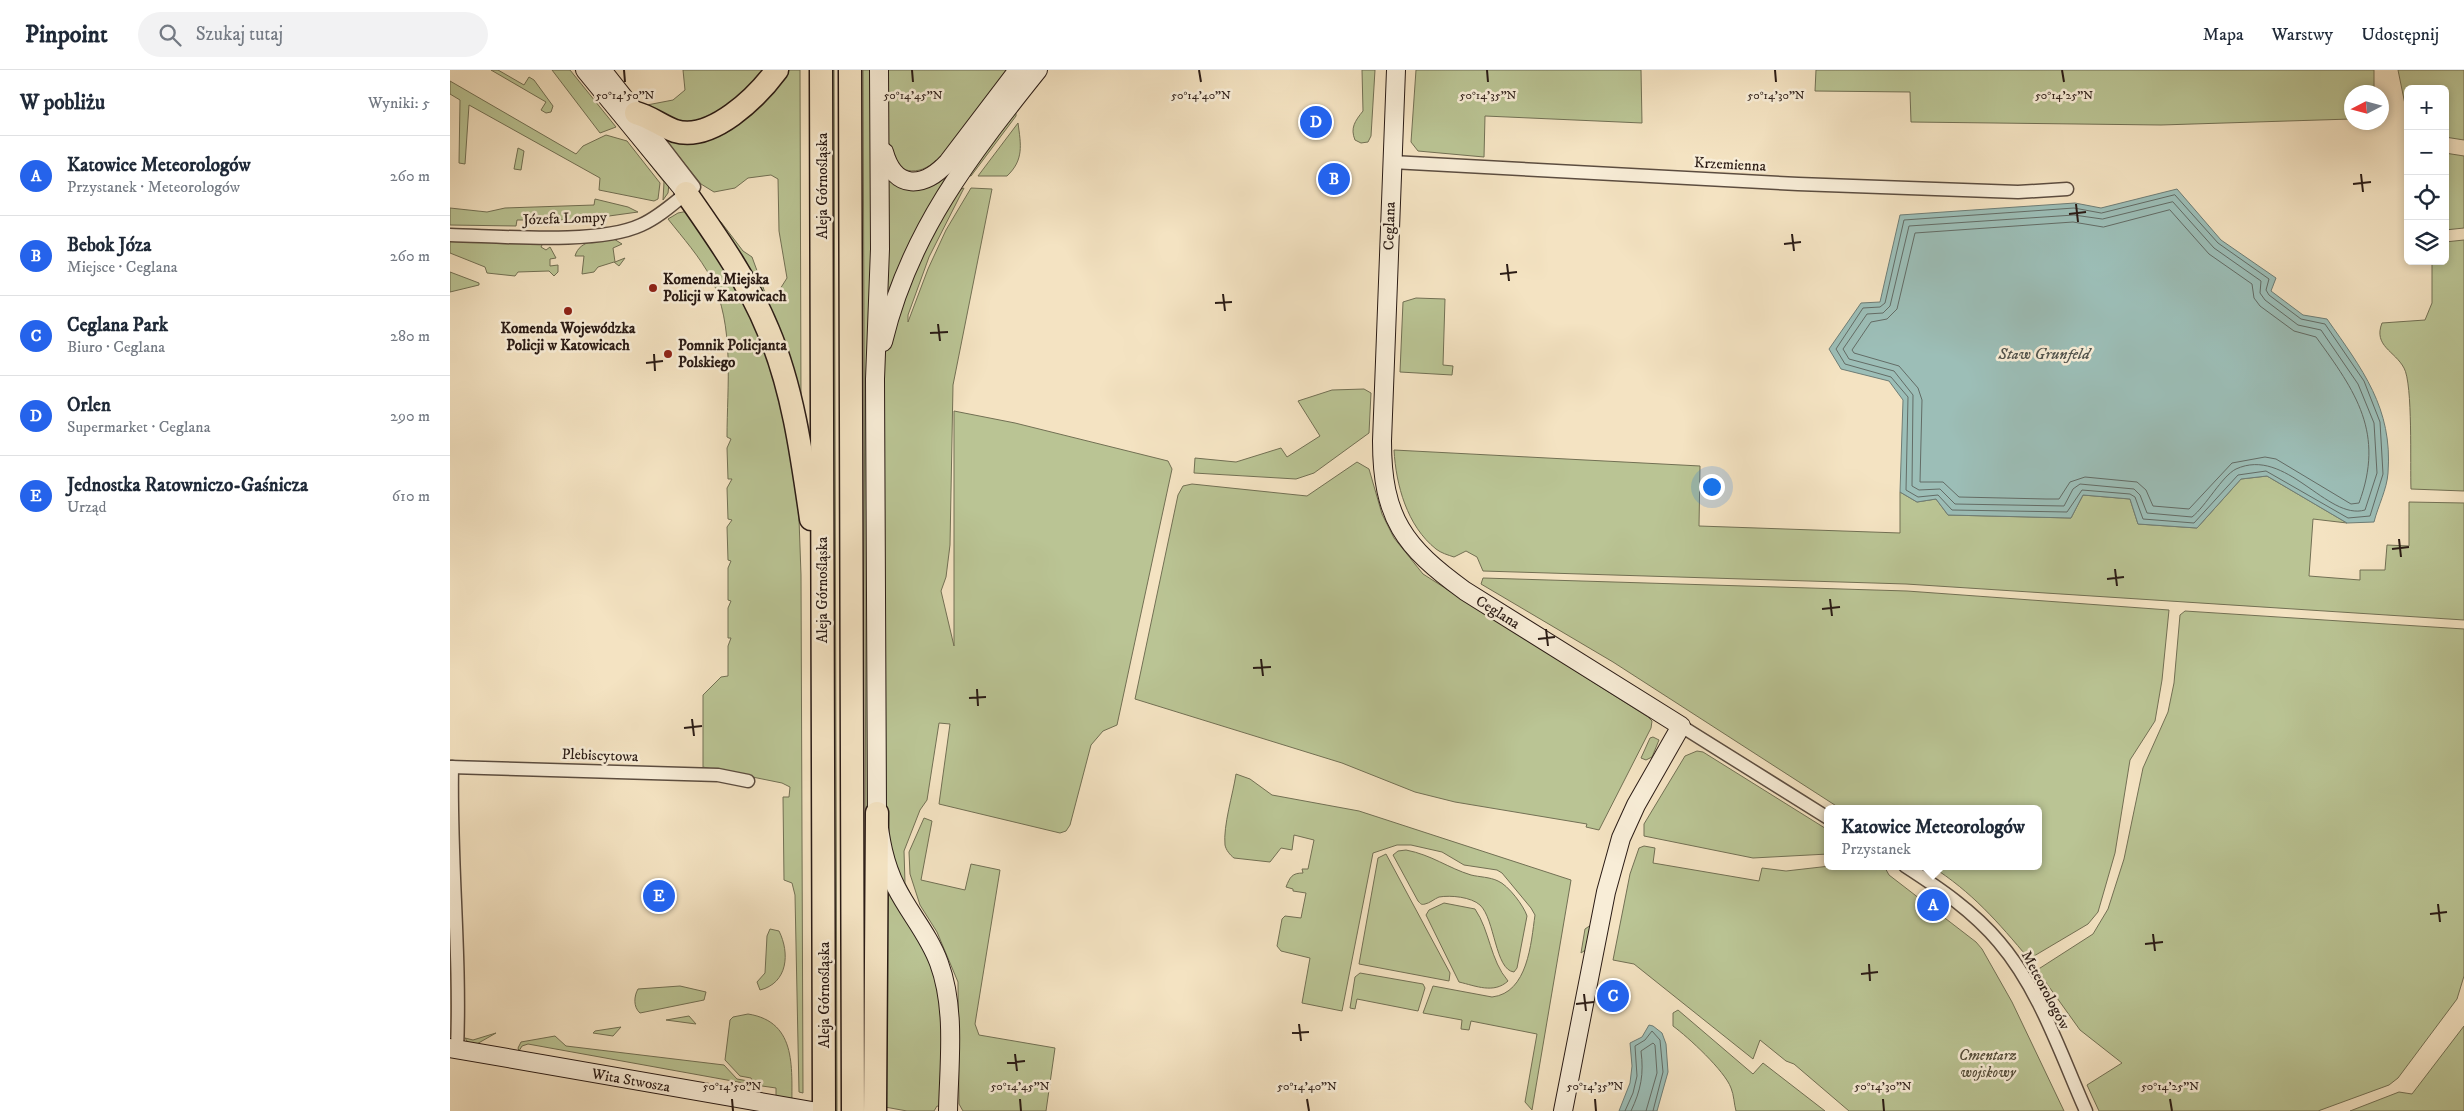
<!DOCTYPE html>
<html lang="pl">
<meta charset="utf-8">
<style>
body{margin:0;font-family:"IM FELL DW Pica",serif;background:#f2f2f3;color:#1f2937}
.controls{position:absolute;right:15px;top:15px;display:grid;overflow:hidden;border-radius:8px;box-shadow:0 2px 8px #0003}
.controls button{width:45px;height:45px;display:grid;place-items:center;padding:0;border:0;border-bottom:1px solid #e0e1e3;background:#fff;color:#1f2937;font:25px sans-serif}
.compass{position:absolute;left:1894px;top:15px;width:45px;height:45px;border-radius:50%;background:#fff;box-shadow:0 2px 8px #0003;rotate:264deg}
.you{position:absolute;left:1261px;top:416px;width:18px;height:18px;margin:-12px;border:4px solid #fff;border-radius:50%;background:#1a73e8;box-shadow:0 0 0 8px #1a73e833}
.badge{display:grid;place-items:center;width:32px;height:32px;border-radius:50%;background:#2563eb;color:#fff;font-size:16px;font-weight:700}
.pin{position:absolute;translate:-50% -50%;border:2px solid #fff;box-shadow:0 1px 5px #0006}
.popup{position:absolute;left:1374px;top:735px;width:218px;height:65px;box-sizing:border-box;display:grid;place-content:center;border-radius:8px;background:#fff;filter:drop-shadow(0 1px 4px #0005);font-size:16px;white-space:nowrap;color:#747a83}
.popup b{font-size:19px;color:#1f2937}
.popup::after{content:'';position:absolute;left:50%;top:100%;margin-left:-10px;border:10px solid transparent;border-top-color:#fff}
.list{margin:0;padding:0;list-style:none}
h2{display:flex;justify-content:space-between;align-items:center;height:65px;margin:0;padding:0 20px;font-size:21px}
h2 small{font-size:16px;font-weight:400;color:#747a83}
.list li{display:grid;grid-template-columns:32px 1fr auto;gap:15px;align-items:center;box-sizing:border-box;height:80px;padding:0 20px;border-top:1px solid #e0e1e3}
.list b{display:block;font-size:19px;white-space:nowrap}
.list p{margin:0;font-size:16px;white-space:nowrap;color:#747a83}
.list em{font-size:16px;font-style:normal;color:#747a83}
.icon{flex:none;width:28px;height:28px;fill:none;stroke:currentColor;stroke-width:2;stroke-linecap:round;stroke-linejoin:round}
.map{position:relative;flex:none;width:2014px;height:1041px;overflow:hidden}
header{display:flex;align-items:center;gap:30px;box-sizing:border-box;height:70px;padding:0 25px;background:#fff;border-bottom:1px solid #e0e1e3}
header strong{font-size:24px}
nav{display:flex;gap:28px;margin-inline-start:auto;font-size:18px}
.search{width:350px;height:45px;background:#f2f2f3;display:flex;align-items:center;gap:12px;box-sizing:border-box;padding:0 18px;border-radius:28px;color:#747a83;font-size:19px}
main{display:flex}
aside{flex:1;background:#fff}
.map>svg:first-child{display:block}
</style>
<header>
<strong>Pinpoint</strong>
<div class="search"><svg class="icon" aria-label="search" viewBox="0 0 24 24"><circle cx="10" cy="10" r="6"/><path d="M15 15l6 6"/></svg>Szukaj tutaj</div>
<nav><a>Mapa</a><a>Warstwy</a><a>Udostępnij</a></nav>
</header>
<main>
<aside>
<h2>W pobliżu<small>Wyniki: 5</small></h2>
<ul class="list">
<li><span class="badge">A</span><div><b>Katowice Meteorologów</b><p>Przystanek · Meteorologów</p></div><em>260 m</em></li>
<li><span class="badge">B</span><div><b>Bebok Józa</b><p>Miejsce · Ceglana</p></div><em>260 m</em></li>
<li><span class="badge">C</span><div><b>Ceglana Park</b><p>Biuro · Ceglana</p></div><em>280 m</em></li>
<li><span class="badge">D</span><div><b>Orlen</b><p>Supermarket · Ceglana</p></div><em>290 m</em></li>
<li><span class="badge">E</span><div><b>Jednostka Ratowniczo-Gaśnicza</b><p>Urząd</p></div><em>610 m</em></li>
</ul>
</aside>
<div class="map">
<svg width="2014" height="1041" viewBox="0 0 2014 1041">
<rect width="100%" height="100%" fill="#f4e3c2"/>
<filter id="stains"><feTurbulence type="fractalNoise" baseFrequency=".004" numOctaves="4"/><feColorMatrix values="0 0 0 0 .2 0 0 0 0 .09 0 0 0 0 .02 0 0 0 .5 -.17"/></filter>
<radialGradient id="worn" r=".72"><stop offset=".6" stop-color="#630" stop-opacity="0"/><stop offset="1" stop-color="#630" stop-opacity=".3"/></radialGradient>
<g fill="#bac494" stroke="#727054">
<polygon points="41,0 48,0 74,15 79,7 84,10 103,36 101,42 96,43 91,40 96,32"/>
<polygon points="102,0 120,0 166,57 150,63"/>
<polygon points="125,0 130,0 219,114 218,123 213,130 214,112"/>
<polygon points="233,0 318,0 287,32 246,54 213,48 197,35 223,30 235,20"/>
<polygon points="335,0 350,0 351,333 246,128 271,152 293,181 302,187 317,228 325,227 337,208 329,161 328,109 321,105 298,108 285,118 264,122 251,114 207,59 231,68"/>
<polygon points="379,0 384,0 387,1041 382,1041"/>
<polygon points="413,0 420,0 422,184 420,1041 417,1041"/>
<path d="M 437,0 L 561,0 L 489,93 L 486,90 C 470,107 443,105 442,78 L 438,78 Z"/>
<path d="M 575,0 L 579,0 L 490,118 L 462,167 L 436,226 L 437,108 C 458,122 467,124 490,112 Z"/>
<path d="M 912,0 L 925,0 L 921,66 L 918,72 L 911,73 L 905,70 C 900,58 905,51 913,41 Z"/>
<polygon points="966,0 1191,0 1192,53 1035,46 1034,87 968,81 961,72"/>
<polygon points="1366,0 1924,0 1924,22 1902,22 1901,49 1711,55 1461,52 1460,22 1365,21"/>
<polygon points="1948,0 2014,0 2014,70 1995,67 1995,19 1958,19 1958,49"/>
<polygon points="0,11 126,84 133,76 156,65 177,71 210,113 208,129 204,131 149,120 150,108 19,35 15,94 9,93 10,30 0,24"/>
<polygon points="566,42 566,46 521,106 516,105"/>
<path d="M 568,53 C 571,75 574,90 557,106 L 528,106 Z"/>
<polygon points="68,78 74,81 71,100 64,99"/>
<polygon points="1995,83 2014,86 2014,158 1995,160"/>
<path d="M 514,118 L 479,187 L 458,245 L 458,252 L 478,199 L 496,160 L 521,118 L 542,119 L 503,315 L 500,475 L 496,507 L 491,521 L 504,576 L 504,341 L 565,353 L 718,391 L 722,399 L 667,655 L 653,661 L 641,675 L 620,755 L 616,761 L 610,763 L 489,734 L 500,654 L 489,653 L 477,730 L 470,740 L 454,781 L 455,813 L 464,831 L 447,811 L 435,772 L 433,295 C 442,232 477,177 505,121 Z"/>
<polygon points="145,129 178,137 188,142 130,150 67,150 66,156 0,155 0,138 37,142 55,138 144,135"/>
<path d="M 238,141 L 283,203 L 330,315 L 348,420 L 351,505 L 353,1023 L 349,1022 L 345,825 L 342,813 L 334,810 L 333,727 L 339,727 L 340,717 L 332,713 L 253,697 L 253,625 L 271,607 L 278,606 L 278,576 L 281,568 L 278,568 L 278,538 L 281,531 L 278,530 L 278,498 L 281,491 L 278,490 L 277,457 L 282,450 L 278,449 L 277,418 L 282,409 L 278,409 L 277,378 L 281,369 L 277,367 C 277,316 285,256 261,208 C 250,187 233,168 218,149 L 228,143 Z"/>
<path d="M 164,169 L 172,174 L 163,178 L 165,192 L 175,188 L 169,196 L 164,192 L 148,197 L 144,202 L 132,204 L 134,186 L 125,186 C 130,169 149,171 164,169 Z"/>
<path d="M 2014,170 L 2014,421 L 1961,419 C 1960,396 1963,314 1954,298 C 1945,281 1923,276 1932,253 L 1975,250 L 1982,233 L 1982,191 L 1995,191 L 1995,172 Z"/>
<polygon points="0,171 93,173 91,177 96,180 100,177 106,188 100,189 100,196 108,195 108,202 104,206 99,201 68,202 65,206 37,203 35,197 0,183"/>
<polygon points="0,202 29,213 29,215 0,222"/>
<polygon points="966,228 995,229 993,295 1003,296 1002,305 950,302 953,232"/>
<polygon points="914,319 921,323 919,363 864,403 846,409 744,403 745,388 786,392 831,378 837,387 870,366 848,331 882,320"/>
<path d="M 944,380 L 1250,396 L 1249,456 L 1450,463 L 1450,422 L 1467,432 L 1486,429 L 1498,445 L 1621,448 L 1633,425 L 1680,429 L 1688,454 L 1747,458 L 1791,409 L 1817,406 L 1897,453 L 1863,449 L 1859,506 L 1910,510 L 1910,500 L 1935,500 L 1937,475 L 1959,476 L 1959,432 L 2014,433 L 2014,550 L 1456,514 L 1033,501 L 1027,487 L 1016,481 L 1004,487 C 998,485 991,483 986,479 C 957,456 946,415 944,380 Z"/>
<polygon points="907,392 919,399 932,444 944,468 973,504 1198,647 1202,651 1201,658 1149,760 1136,757 1137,754 1005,732 965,722 892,693 685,629 728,425 733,416 742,414 857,426"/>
<path d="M 1033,508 L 1457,521 L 1719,540 L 1712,610 L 1705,651 L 1680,690 L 1665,783 L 1648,842 L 1638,854 L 1579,889 C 1548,852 1522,822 1481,796 L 1588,796 L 1588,739 L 1391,739 L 1163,592 L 1031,514 Z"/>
<polygon points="1735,541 2014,559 2014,906 2007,929 1948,1008 1939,1015 1868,1041 1649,1041 1637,1015 1672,993 1630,960 1587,900 1643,864 1658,839 1674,789 1693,698 1718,642 1724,613 1730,545"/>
<polygon points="1203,667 1209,670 1202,687 1196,690 1191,688 1200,668"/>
<polygon points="1247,681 1253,682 1378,760 1378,784 1303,788 1194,766 1194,754 1235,686"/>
<path d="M 786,704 L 800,709 L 822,725 L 909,741 L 1121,810 L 1082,1040 L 1075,1032 L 1087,964 L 1021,951 L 1019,960 L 1011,959 L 1012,950 L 973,943 L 983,916 L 1042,927 C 1078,923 1081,873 1085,845 L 1081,838 L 1052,803 L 1047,800 L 1014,795 L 992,782 L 961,775 L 947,775 L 923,783 L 892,941 L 852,933 L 860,888 L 831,881 L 827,876 L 832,849 L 835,846 L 851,848 L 856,823 L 843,821 L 843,819 L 836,817 C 840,807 842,803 853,803 L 852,799 L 858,799 L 864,770 L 844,765 L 842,780 L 831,778 L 820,792 L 784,788 C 780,785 776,780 775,775 C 773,756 783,724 786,704 Z"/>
<polygon points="474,748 482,751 471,810 515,820 521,794 550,800 525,954 529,965 605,978 596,1041 513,1041 509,1034 508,912 487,862 470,835 460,804 459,782"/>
<polygon points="1194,776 1205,778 1203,793 1309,811 1312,798 1336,801 1380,796 1411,798 1434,796 1439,805 1526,872 1532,879 1562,932 1614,1041 1399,1041 1344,994 1336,991 1310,970 1303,989 1184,894 1163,890 1180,804 1189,778"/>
<path d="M 956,780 C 982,785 998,798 1021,805 C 1029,807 1040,807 1048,811 C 1058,815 1074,836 1077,846 L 1067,898 L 1064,902 C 1045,900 1045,849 1030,835 C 1021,827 1001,825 989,827 C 984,829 980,833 975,834 C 971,835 971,834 968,831 L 943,785 L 948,781 Z"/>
<polygon points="936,784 1000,903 999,911 909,894 928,788"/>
<path d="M 434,815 C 447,835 464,855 474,877 C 498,926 491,983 491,1037 L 487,1036 L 484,1041 L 457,1041 L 435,1037 Z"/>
<path d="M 994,833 L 1025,839 C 1040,861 1040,890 1058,911 C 1044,924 1026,916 1009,912 L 976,845 L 979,840 Z"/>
<polygon points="1141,855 1137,879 1131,883 1135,859"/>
<path d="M 320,859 L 329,861 C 340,883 338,913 310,920 L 307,912 L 315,903 L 317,866 Z"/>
<polygon points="910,903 973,914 975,918 968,941 907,929 905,939 900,938 905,907"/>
<path d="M 230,916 L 256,922 L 254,930 L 190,943 C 183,937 184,926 188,919 Z"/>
<path d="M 1228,940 L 1303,1004 L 1313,993 L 1375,1041 L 1286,1041 C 1284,1034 1284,1025 1281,1018 C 1275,1001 1238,967 1223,956 L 1223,943 Z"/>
<path d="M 298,944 C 349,952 341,1001 342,1041 L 326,1041 L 326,1018 L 305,1015 L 301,1008 L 290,1006 L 275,990 L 280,950 L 283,947 Z"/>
<polygon points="239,946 246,954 216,950"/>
<polygon points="2014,956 2014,1041 1900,1041 1949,1022 1962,1024"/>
<polygon points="171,957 163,966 143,963 145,961"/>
<polygon points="46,963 25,975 19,974 15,968 23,970"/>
<polygon points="105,966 116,976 274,995 287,1009 298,1011 299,1014 78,974 72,976 69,981 68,978 71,972"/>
</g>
<g fill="#9cbeb7" stroke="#6e7d76">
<path d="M 1727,119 L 1771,170 L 1826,208 L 1821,221 L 1853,245 L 1877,249 C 1912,299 1943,338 1938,403 C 1937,419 1928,436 1924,452 L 1897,453 L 1817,406 L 1791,409 L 1747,458 L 1688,454 L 1680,429 L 1633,425 L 1621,448 L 1498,445 L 1486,429 L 1467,432 L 1450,422 L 1453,330 L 1439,311 L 1391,299 L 1379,279 L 1411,233 L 1430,232 L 1450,145 L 1625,133 L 1651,138 Z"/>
<polygon points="1199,955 1203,956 1212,963 1216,974 1218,1002 1207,1041 1169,1041 1180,1013 1182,996 1180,973 1192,967"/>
</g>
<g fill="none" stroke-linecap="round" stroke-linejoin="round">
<g stroke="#636c66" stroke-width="1">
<polygon points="1725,125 1768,173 1819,209 1816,220 1819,225 1851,249 1875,254 1914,311 1930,352 1933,404 1920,446 1898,448 1816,401 1788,405 1744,453 1693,449 1685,427 1680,424 1632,420 1617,442 1502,440 1488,425 1468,427 1456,420 1458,327 1441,307 1395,294 1386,279 1413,238 1430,237 1435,233 1454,150 1624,138 1651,143"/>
<path d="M 1723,132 L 1764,178 L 1811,211 L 1810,223 L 1815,230 L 1848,255 L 1871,260 L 1908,314 L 1924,353 L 1927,403 L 1915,440 C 1877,451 1836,376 1786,399 C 1772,406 1756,436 1742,447 L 1697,443 L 1690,425 L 1684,419 L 1630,414 L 1623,419 L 1614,436 L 1505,434 L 1490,419 L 1469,420 L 1462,416 L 1463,325 L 1444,301 L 1399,289 L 1393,279 L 1417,244 L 1433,243 L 1440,236 L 1459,156 L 1624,145 L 1652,149 Z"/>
<path d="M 1720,140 L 1759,184 L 1802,214 L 1804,228 L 1810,236 L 1844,261 L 1866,267 C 1906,322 1935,363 1909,433 L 1901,434 L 1826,389 L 1815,387 L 1782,393 L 1739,439 L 1703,436 L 1696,420 L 1687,412 L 1635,407 L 1620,412 L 1609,429 L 1596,429 L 1509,427 L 1493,412 L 1470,412 L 1472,330 L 1468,318 L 1449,296 L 1404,283 L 1402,280 L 1421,252 L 1437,249 L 1447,239 L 1465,163 L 1623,152 L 1653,157 Z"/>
<polyline points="1175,1041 1183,1023 1187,1006 1185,976 1195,970 1202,961 1210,970 1213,1002 1203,1041"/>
<path d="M 1181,1041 C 1191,1020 1194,1004 1191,981 L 1203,973 L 1205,975 L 1207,1003 L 1196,1041"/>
</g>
<g stroke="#5c4d40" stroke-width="15">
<g id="street">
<polyline points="942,92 1348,114 1568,122 1617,119"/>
<path d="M 0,165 C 50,166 148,175 191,155 C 211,146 227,130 244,117 L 191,48"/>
<polyline points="1231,656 1378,748"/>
<polyline points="0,697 268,705 298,711"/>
<path d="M 2,697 C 0,791 11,885 7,980"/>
<path d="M 1455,796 C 1489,818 1523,841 1549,872 C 1590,920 1611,985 1636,1041"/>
</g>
</g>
<g stroke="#2a1b15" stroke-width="20">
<g id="secondary">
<polyline points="135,0 236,123"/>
<polyline points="152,0 186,43"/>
<path d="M 429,0 L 430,179 L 425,309 L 427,743 C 430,769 434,793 446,817 C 459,843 479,865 489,893 C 506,939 499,993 498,1041"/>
<path d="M 946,0 L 932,371 C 932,448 954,477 1015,521 L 1231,656 L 1186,735 L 1171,768 L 1156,822 L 1113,1041"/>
<path d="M 434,82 C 445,121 474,118 498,92 L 568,0"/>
<path d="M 433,272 C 459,163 520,85 588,0"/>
<polyline points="0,978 362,1041"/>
</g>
</g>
<g stroke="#2a1b15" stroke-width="25">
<g id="highway">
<polyline points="371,0 374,1041"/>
<polyline points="400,0 403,1041"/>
<path d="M 186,43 C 201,47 211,56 225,61 C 262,72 307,27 327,0"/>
<path d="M 236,123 C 266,166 298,211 318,260 C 343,319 352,386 361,449"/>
<polyline points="425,1041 427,743"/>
</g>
</g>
<use href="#street" stroke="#f8edd7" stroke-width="12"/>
<use href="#secondary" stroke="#f8edd7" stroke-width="18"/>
<use href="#highway" stroke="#f4e3c2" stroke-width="22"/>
</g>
<path fill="none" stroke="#2a1b15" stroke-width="2" d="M 174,0 L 175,12M 462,0 L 463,12M 749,0 L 751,12M 1037,0 L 1038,12M 1325,0 L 1326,12M 1612,0 L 1614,12M 1911,104 L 1913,122M 1903,114 L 1921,112M 1626,134 L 1628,152M 1619,144 L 1636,142M 1342,164 L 1344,181M 1334,174 L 1351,172M 1057,194 L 1059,211M 1050,204 L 1067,202M 773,224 L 775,241M 765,233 L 782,232M 488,254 L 490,271M 480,263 L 498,262M 204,284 L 205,301M 196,293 L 213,291M 1949,469 L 1951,487M 1942,479 L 1959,477M 1665,499 L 1667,516M 1657,509 L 1674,507M 1380,529 L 1382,546M 1372,539 L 1390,537M 1096,559 L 1098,576M 1088,569 L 1105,567M 811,589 L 813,606M 803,598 L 821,597M 527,619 L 528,636M 519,628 L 536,627M 242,649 L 244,666M 234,658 L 252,656M 1988,834 L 1990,852M 1980,844 L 1997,842M 1703,864 L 1705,881M 1695,874 L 1713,872M 1419,894 L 1420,911M 1411,904 L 1428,902M 1134,924 L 1136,941M 1126,934 L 1144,932M 849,954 L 851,971M 842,963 L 859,962M 565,984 L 567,1001M 557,993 L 575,991M 282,1029 L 283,1041M 570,1029 L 571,1041M 857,1029 L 859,1041M 1145,1029 L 1146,1041M 1433,1029 L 1434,1041M 1720,1029 L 1722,1041"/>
<g fill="#8f2418" stroke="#f8edd7" stroke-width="2">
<circle cx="203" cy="218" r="5"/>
<circle cx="118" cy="241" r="5"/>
<circle cx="218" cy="284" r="5"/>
</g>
<g text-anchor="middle" stroke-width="5" stroke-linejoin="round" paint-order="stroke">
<g font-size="15" fill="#2a1b15" stroke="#f8edd7">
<text transform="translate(1280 94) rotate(3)" y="5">Krzemienna</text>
<text transform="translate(372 116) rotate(-90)" y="5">Aleja Górnośląska</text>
<text transform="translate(115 148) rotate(-2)" y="5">Józefa Lompy</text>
<text transform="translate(939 156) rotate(-88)" y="5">Ceglana</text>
<text transform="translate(372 520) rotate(-90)" y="5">Aleja Górnośląska</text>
<text transform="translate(1048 542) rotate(32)" y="5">Ceglana</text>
<text transform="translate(150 685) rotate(2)" y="5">Plebiscytowa</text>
<text transform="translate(1596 920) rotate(62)" y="5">Meteorologów</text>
<text transform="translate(374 925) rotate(-90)" y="5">Aleja Górnośląska</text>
<text transform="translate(181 1010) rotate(10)" y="5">Wita Stwosza</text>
</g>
<g font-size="15" font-weight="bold" fill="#2a1b15" stroke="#f8edd7" text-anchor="start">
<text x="213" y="214">Komenda Miejska<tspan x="213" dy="17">Policji w Katowicach</tspan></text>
<text x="118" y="263" text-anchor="middle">Komenda Wojewódzka<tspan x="118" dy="17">Policji w Katowicach</tspan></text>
<text x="228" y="280">Pomnik Policjanta<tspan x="228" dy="17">Polskiego</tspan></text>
</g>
<g font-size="15" font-style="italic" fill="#554e3b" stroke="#f8edd7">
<text x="1538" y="990">Cmentarz<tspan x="1538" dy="17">wojskowy</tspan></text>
</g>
<g font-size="16" font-style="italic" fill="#52544e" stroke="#f8edd7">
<text x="1594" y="289">Staw Grunfeld</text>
</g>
</g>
<g font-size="12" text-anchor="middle" fill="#2a1b15" stroke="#f8edd7" stroke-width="5" stroke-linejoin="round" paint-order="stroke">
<text x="175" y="29">50°14'50"N</text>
<text x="463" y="29">50°14'45"N</text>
<text x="751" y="29">50°14'40"N</text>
<text x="1038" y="29">50°14'35"N</text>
<text x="1326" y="29">50°14'30"N</text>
<text x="1614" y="29">50°14'25"N</text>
<text x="282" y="1020">50°14'50"N</text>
<text x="570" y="1020">50°14'45"N</text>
<text x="857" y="1020">50°14'40"N</text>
<text x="1145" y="1020">50°14'35"N</text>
<text x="1433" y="1020">50°14'30"N</text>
<text x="1720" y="1020">50°14'25"N</text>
</g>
<rect width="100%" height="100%" filter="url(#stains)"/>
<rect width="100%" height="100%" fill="url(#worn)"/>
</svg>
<div class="controls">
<button>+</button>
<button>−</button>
<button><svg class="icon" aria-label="locate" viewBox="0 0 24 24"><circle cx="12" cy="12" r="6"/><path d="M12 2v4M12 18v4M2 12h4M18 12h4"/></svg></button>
<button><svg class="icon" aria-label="layers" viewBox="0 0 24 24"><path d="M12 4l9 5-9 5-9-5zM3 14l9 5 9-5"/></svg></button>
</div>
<svg class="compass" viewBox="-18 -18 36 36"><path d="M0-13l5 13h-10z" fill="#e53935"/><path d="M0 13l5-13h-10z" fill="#747a83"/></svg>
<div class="you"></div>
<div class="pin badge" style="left:1483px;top:835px">A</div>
<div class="popup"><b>Katowice Meteorologów</b>Przystanek</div>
<div class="pin badge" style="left:884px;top:109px">B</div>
<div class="pin badge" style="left:1163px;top:926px">C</div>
<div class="pin badge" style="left:866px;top:52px">D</div>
<div class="pin badge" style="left:209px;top:826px">E</div>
</div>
</main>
